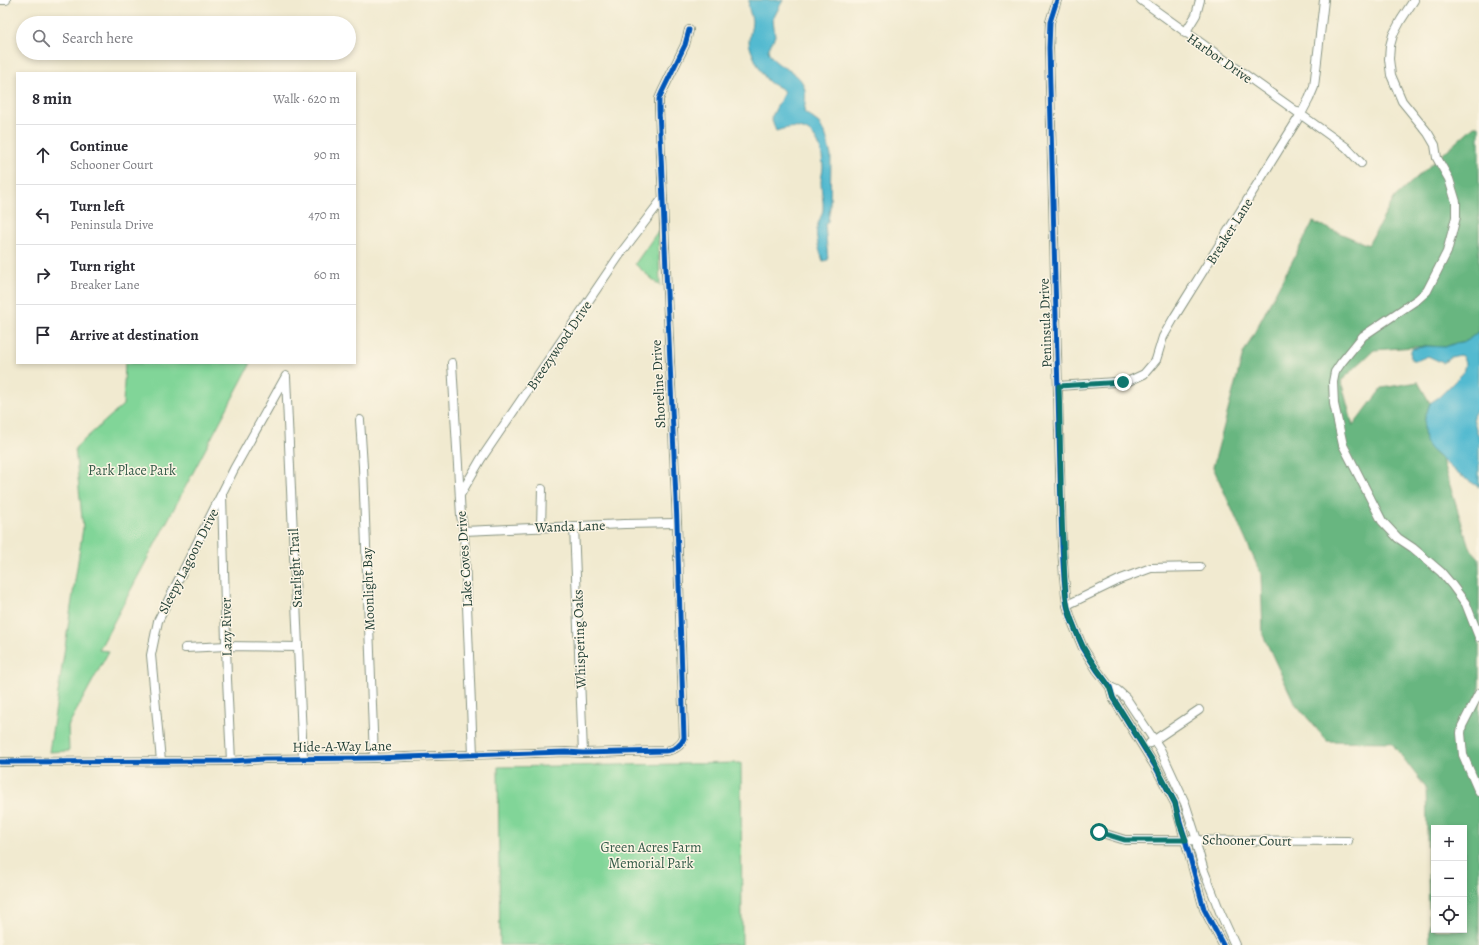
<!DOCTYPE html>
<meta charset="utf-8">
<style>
body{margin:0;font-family:Alegreya,serif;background:#f7f7f7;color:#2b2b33}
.controls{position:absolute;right:12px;bottom:12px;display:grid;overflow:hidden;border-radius:0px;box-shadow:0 2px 6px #0003}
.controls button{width:36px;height:36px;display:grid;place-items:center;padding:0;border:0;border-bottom:1px solid #e1e1e2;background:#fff;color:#2b2b33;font:20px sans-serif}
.stop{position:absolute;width:12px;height:12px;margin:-9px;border:3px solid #0f766e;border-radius:50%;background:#fff}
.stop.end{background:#0f766e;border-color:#fff;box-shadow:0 1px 4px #0008}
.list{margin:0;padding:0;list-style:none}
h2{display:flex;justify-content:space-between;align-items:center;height:52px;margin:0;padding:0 16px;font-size:17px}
h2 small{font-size:13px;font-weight:400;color:#7c7c81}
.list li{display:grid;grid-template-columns:26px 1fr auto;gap:12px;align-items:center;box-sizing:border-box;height:60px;padding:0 16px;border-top:1px solid #e1e1e2}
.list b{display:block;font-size:15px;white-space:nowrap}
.list p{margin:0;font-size:13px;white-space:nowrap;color:#7c7c81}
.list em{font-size:13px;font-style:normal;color:#7c7c81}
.icon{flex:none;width:22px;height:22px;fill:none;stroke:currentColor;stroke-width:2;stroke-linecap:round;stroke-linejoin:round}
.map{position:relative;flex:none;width:1479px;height:945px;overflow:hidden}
.search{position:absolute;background:#fff;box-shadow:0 2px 6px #0003;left:16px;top:16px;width:340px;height:44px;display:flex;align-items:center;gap:10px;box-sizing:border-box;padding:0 14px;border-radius:22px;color:#7c7c81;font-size:15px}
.panel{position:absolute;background:#fff;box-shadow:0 2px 6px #0003;left:16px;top:72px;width:340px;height:292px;border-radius:0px}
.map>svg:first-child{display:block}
</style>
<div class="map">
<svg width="1479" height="945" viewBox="0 0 1479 945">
<rect width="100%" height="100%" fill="#fcf5e5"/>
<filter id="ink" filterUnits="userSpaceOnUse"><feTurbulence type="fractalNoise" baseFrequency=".025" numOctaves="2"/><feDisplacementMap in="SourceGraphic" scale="8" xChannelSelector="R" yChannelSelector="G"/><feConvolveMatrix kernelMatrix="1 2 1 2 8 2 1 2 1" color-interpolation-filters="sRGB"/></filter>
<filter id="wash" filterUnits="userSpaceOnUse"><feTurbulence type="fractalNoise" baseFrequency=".012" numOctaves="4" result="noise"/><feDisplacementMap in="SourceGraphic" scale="16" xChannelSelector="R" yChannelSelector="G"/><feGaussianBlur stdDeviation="0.9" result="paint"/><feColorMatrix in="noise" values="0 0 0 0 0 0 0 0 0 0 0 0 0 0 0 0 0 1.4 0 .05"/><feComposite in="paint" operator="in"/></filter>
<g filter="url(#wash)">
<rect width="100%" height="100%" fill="#f1ead0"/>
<g fill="#81d598" stroke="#508966">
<polygon points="658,231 660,286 635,264"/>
<polygon points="125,363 251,363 99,650 109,651 68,726 69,751 49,752 83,528 75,448 123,405"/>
<polygon points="741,763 742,945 500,945 498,767"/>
</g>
<path fill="#68b680" stroke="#447a5a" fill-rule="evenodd" d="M 1474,126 L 1479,126 L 1479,331 L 1467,341 L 1456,343 L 1445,347 L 1427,346 L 1374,350 L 1341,381 L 1353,426 L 1382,388 L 1418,382 L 1430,403 L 1425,418 L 1424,428 L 1430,449 L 1442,460 L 1469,547 L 1479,558 L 1479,945 L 1430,945 L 1426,788 L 1391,742 L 1327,741 L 1294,702 L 1263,635 L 1261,574 L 1213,467 L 1243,354 L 1313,222 L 1368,245 L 1395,197 ZM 1434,828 L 1464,828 L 1464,930 L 1434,930 Z"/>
<g fill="#52bad0" stroke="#387c82">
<path d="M 749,0 L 783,0 L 773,19 L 775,36 L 768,50 C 775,71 800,67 805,90 C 806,97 805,105 804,112 L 819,123 L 826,136 L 831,156 L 830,207 L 828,221 L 825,225 L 828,260 L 823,261 C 820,252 815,238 817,228 C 818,222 822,216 823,210 C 824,201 821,192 821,182 C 821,177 823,172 823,167 C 822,136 807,120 776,131 L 771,118 L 784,93 C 782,85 773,87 768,81 C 762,75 750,52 749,42 C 749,35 752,28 752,21 C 751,13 747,8 749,0 Z"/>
<path d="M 1479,331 L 1479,406 L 1473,416 L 1474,423 L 1479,437 L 1479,487 L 1458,474 L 1430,449 L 1425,442 L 1424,428 L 1425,418 L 1430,403 L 1439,397 L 1463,373 L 1465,364 L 1463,357 L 1460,355 L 1451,357 L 1443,363 L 1428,356 L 1418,360 L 1412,360 C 1410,356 1410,353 1412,349 L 1427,346 L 1445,347 L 1456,343 L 1467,341 Z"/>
</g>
</g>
<g filter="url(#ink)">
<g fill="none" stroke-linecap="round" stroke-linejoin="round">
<g stroke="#889482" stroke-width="10">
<g id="minor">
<polyline points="0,0 6,0"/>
<polyline points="1057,0 1050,22 1049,48 1062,546 1064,577 1067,605 1071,619 1083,648 1097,670 1110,687 1113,698 1155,766 1175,803 1204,909 1223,945"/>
<polyline points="1141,0 1346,147 1361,163"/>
<polyline points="1414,0 1401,20 1393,35 1390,46 1389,59 1391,75 1402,101 1428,133 1435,145 1437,158 1449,179 1456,202 1456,217 1447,252 1427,291 1418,299 1363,336 1341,363 1335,372 1333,382 1334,404 1343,445 1382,521 1398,538 1413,548 1441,572 1452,585 1466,604 1479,637"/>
<polyline points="1185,33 1196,15 1200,0"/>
<polyline points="452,363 461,516 464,531 473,755"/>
<polyline points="286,377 303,759"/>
<polyline points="1059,386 1129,381 1144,374 1156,360 1163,337 1175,316 1301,114 1309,99 1314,87 1324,0"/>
<polyline points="360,420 363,467 374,758"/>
<polyline points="222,495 227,679 231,761"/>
<polyline points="460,495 481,459 621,253 663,198"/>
<polyline points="574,526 583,753"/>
<polyline points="541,527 542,489"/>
<polyline points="464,531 625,524 677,523"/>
<polyline points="1067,605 1121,579 1151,568 1200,567"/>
<polyline points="185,648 227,646 298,647"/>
<polyline points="1110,687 1117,690 1126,698 1160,749 1185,803 1197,840 1197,847 1204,871 1220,912 1235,945"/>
<polyline points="1479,693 1462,726 1461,733 1463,755 1479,792"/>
<polyline points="1150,743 1199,710"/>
<polyline points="161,761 151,655 158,621 234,469 286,376"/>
<path d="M 0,762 L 231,761 L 265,759 L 374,758 L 566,752 L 583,753 L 665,751 C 673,750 681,746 684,738 L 677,523 L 659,109 L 659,99 L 662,92 L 685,45 L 689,30"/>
<polyline points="1099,832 1125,840 1136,840 1348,841"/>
</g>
</g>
<use href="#minor" stroke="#fff" stroke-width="8"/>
<g stroke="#fcf5e5" stroke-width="8">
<g id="cycleway">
<polyline points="1057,0 1050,22 1049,48 1062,546 1064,577 1067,605 1071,619 1083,648 1097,670 1110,687 1113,698 1155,766 1175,803 1204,909 1223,945"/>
<path d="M 0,762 L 231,761 L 265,759 L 374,758 L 566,752 L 583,753 L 665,751 C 673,750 681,746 684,738 L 677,523 L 659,109 L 659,99 L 662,92 L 685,45 L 689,30"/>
</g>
</g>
<use href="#cycleway" stroke="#0057b8" stroke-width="5"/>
</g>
</g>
<g fill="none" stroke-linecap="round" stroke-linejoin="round" filter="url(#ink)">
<path stroke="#0f766e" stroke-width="5" d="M 1099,832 L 1125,840 L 1186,840 L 1179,823 L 1175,803 L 1156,766 L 1113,698 C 1109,683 1105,681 1097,669 C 1086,654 1077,636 1071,618 C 1064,599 1065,578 1064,558 C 1060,501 1061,443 1059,386 L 1123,382"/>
</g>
<g text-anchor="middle" stroke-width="3" stroke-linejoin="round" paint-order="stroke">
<g font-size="14" fill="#1f3d34" stroke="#fcf5e5">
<text transform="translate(1220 58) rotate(35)" y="5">Harbor Drive</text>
<text transform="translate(1229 231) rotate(-58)" y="5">Breaker Lane</text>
<text transform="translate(1045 323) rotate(-92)" y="5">Peninsula Drive</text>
<text transform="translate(559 345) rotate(-56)" y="5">Breezywood Drive</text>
<text transform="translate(658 384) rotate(-93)" y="5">Shoreline Drive</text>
<text transform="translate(570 526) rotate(-2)" y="5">Wanda Lane</text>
<text transform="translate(464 559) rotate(-94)" y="5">Lake Coves Drive</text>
<text transform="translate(188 561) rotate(-63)" y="5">Sleepy Lagoon Drive</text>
<text transform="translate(295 568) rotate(-93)" y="5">Starlight Trail</text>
<text transform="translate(368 589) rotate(-92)" y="5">Moonlight Bay</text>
<text transform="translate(226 627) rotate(-91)" y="5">Lazy River</text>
<text transform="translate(579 639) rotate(-92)" y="5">Whispering Oaks</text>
<text transform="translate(342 746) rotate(-1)" y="5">Hide-A-Way Lane</text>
<text transform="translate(1247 840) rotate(1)" y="5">Schooner Court</text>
</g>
<g font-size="14" fill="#335b48" stroke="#fcf5e5">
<text x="132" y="475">Park Place Park</text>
<text x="651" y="852">Green Acres Farm<tspan x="651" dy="16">Memorial Park</tspan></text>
</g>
</g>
</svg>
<div class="controls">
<button>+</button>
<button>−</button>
<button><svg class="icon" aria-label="locate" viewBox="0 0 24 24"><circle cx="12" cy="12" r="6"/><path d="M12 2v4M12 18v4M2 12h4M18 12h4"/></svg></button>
</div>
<div class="stop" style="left:1099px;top:832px"></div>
<div class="stop end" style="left:1123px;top:382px"></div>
<div class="search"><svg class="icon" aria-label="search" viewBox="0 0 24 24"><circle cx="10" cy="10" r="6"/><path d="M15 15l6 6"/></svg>Search here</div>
<section class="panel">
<h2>8 min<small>Walk · 620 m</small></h2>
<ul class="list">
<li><svg class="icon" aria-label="ahead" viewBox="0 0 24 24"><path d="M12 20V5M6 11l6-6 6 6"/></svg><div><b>Continue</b><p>Schooner Court</p></div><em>90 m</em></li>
<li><svg class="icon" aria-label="left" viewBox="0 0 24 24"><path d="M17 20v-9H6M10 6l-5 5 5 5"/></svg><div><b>Turn left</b><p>Peninsula Drive</p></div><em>470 m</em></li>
<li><svg class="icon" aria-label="right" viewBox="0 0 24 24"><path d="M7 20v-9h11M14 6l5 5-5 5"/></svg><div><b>Turn right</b><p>Breaker Lane</p></div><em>60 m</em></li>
<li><svg class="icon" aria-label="arrive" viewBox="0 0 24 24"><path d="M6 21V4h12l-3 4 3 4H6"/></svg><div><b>Arrive at destination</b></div></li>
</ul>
</section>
</div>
